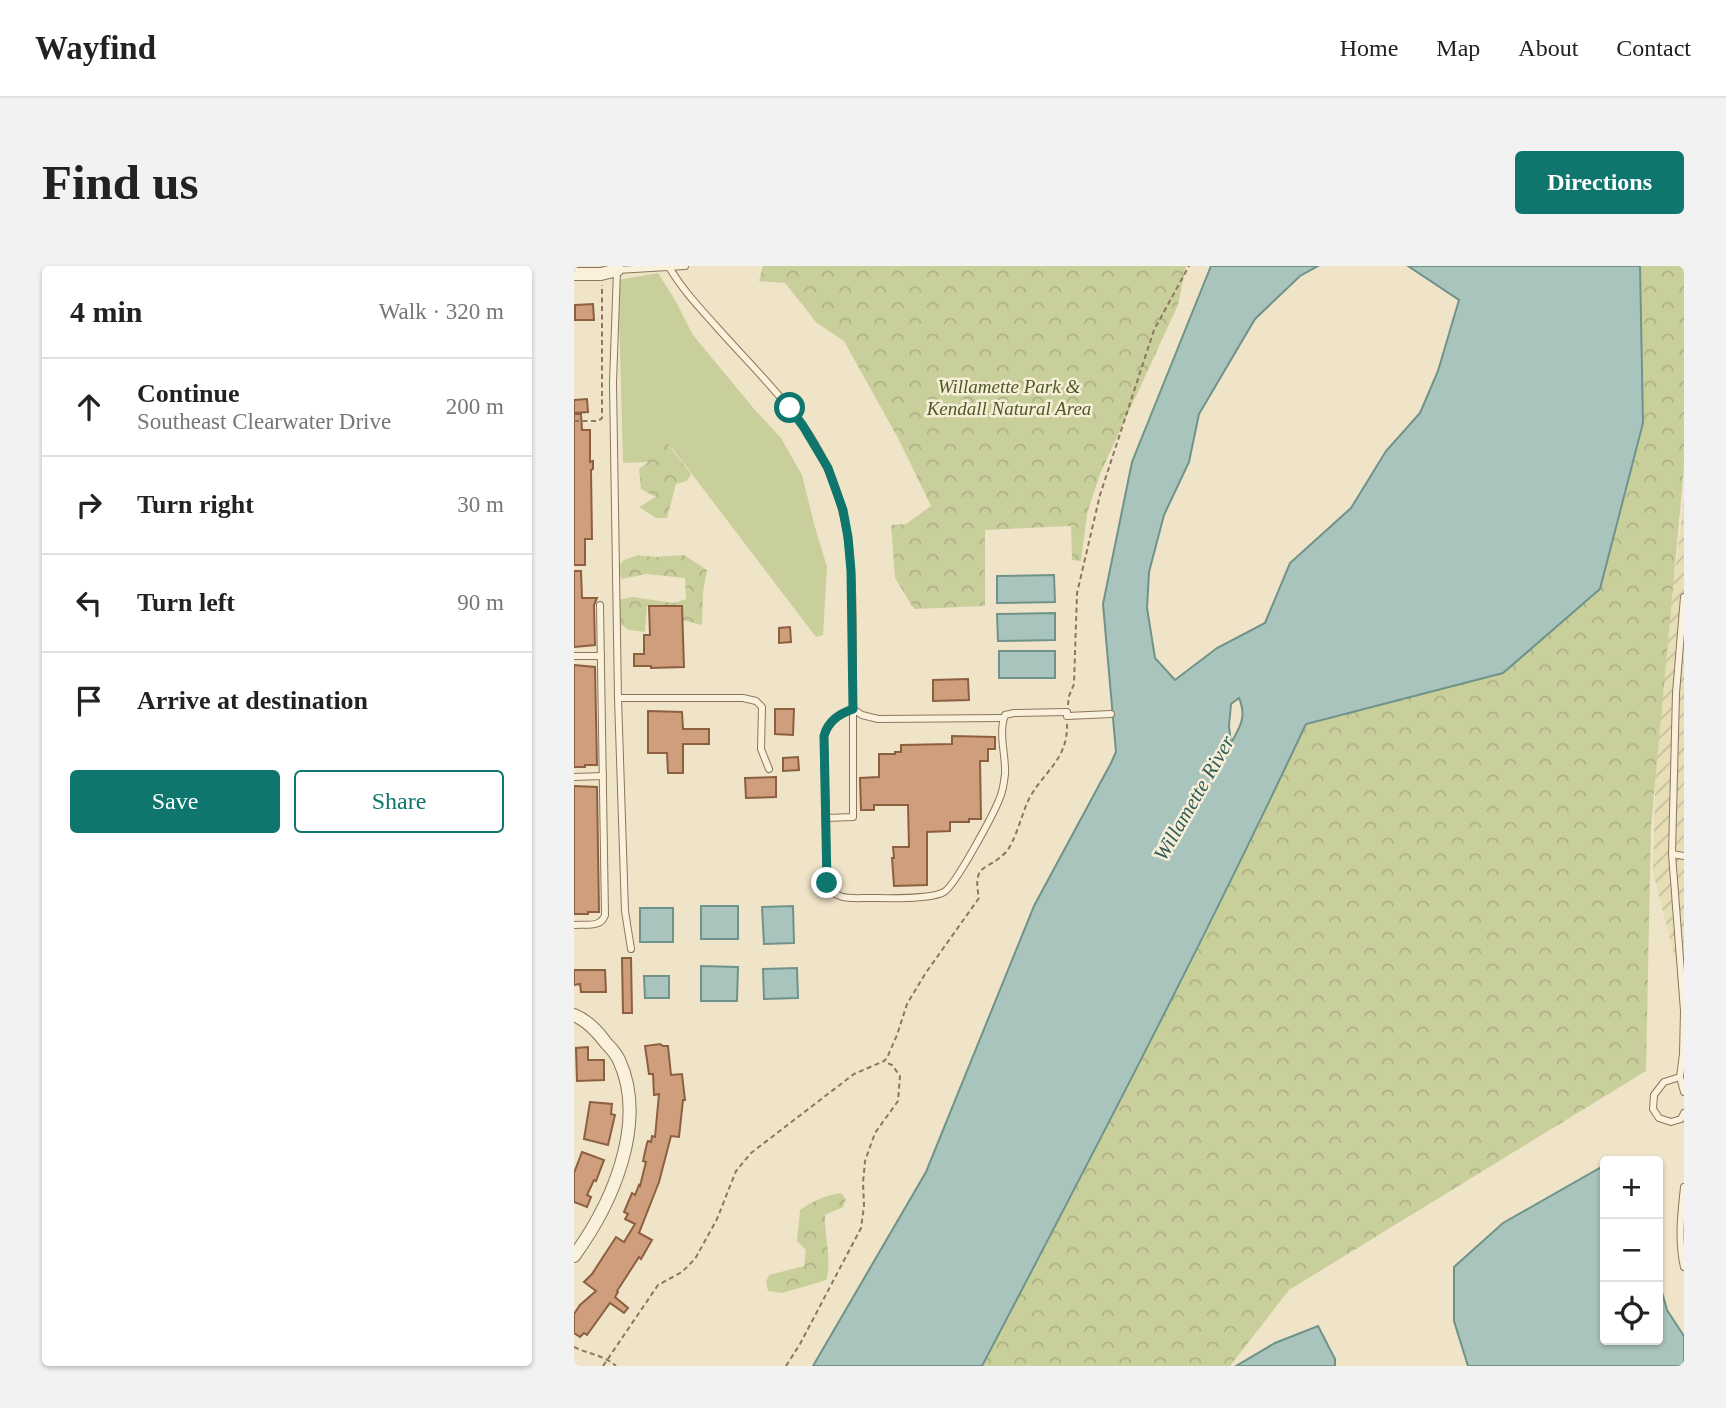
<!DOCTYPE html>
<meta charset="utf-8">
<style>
body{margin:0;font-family:"Times New Roman",serif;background:#f2f2f2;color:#222}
.controls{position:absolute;right:21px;bottom:21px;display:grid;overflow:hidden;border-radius:7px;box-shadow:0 2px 5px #0004}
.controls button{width:63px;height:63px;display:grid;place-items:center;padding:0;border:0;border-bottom:2px solid #e0e0e0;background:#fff;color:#222;font:35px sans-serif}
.stop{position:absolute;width:21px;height:21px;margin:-16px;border:5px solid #0f766e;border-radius:50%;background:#fff}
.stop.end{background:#0f766e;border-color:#fff;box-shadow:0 2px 7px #0008}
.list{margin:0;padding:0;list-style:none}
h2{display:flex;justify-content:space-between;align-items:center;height:91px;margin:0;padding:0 28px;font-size:30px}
h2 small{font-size:23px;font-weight:400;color:#767676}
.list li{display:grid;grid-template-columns:46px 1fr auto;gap:21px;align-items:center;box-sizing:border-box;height:98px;padding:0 28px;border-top:2px solid #e0e0e0}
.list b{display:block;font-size:26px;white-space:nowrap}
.list p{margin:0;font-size:23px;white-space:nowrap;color:#767676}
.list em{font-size:23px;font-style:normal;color:#767676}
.actions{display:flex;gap:14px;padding:21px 28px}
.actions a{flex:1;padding:16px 0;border:2px solid #0f766e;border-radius:7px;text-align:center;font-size:24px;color:#0f766e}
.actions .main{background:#0f766e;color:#fff}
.icon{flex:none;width:38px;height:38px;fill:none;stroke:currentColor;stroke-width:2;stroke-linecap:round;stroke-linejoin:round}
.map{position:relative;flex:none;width:1110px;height:1100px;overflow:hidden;border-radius:7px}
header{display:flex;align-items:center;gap:42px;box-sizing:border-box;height:98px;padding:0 35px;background:#fff;border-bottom:2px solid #e0e0e0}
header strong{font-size:33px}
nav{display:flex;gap:38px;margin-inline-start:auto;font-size:24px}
.intro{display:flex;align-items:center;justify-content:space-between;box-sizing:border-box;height:168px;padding:0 42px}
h1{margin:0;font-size:49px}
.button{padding:18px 32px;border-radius:7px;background:#0f766e;color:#fff;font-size:24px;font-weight:700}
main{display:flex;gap:42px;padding:0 42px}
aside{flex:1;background:#fff;border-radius:7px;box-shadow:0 2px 5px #0004}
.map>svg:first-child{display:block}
</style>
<header>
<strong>Wayfind</strong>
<nav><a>Home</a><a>Map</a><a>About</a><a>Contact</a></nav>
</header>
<div class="intro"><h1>Find us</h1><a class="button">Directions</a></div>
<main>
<aside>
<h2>4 min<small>Walk · 320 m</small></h2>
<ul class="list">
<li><svg class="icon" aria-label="ahead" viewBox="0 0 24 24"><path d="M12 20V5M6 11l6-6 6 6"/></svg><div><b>Continue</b><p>Southeast Clearwater Drive</p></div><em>200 m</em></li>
<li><svg class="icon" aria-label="right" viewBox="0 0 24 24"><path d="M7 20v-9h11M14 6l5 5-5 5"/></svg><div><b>Turn right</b></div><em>30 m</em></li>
<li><svg class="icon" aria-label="left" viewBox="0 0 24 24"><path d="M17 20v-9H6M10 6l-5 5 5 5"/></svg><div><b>Turn left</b></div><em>90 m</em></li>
<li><svg class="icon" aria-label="arrive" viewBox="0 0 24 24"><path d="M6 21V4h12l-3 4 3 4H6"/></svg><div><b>Arrive at destination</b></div></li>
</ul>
<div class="actions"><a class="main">Save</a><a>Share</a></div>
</aside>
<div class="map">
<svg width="1110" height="1100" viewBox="0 0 1110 1100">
<defs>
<pattern id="farmland-furrows" width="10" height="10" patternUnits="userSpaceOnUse" patternTransform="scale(1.75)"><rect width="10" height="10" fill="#e6deb5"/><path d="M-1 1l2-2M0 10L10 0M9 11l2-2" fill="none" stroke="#c6bf9b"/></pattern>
<pattern id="forest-crowns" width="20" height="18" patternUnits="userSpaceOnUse" patternTransform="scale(1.75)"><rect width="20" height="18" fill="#c9cf9b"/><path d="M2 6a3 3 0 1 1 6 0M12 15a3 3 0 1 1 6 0" fill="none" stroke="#aeb285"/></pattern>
</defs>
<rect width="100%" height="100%" fill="#f0e4c8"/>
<polygon fill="url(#farmland-furrows)" points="1110,234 1110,700 1102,697 1079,606 1083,447"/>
<polygon fill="#c9cf9b" points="84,7 101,34 119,69 181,144 207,172 228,209 241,261 253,301 249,369 242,371 98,182 74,196 49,197 44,14"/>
<g fill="url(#forest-crowns)">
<polygon points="189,0 612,0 604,39 526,208 513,248 507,295 498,294 497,260 411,264 411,340 340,343 321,312 317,259 332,258 357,240 325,174 270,75 243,57 211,17 185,15"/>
<path d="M 1066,0 L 1110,0 L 1110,201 L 1077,561 L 1072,805 L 715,1024 L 656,1100 L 408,1100 C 519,888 630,675 732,458 L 929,407 L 1069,157 Z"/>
<polygon points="89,172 117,208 113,215 102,218 93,252 82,252 65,241 82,231 67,223 65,203 74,196 69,181 74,174"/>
<polygon points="64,289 81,291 110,289 133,304 129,327 128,359 108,354 108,340 73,340 71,366 55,364 43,356 43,334 59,331 99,337 112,333 111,312 72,308 48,313 43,302 50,294"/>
<path d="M 267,927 L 272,933 L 269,941 L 251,949 C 251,971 257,991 253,1013 L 246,1016 L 208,1027 L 194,1025 L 192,1016 L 195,1009 L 230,1000 L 232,984 L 223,975 L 226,944 C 239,935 251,929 267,927 Z"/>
</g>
<g fill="#a9c4bc" stroke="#6f938a" stroke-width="2" fill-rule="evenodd">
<path d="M 637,0 L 744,0 L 726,10 L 681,53 L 625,148 L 615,196 L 590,249 L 575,306 L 573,342 L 581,392 L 601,414 L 643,382 L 691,357 L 716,297 L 777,242 L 812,185 L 846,147 L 864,105 L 885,34 L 834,0 L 1066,0 L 1069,157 L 1026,323 L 929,407 L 732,458 C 630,675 519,888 408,1100 L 239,1100 L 352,906 L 460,640 L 537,497 L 542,486 L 529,338 L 558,196 ZM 665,432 C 673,451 666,461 657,477 L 655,460 L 657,438 Z"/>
<polygon points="480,309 481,336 423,337 423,310"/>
<polygon points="481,347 481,374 424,375 423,348"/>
<rect x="425" y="385" width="56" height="27"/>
<rect x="127" y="640" width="37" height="33"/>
<polygon points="219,640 220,677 190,678 188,641"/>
<rect x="66" y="642" width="33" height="34"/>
<polygon points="127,700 164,701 163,735 127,735"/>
<polygon points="223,702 224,732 190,733 189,703"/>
<polygon points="70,710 95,710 95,732 71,732"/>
<polygon points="1031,899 1031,1074 1084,1074 1084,1012 1093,1044 1110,1070 1110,1100 894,1100 880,1055 880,1001 929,957"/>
<polygon points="744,1060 761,1093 761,1100 662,1100 701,1077"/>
</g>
<g fill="#cf9f7d" stroke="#8d5f41" stroke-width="2">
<polygon points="19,38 20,54 1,54 1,39"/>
<polygon points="13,133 14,146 0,147 0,134"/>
<polygon points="0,148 7,148 8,164 16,164 16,196 19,195 19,203 17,204 18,273 11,273 11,299 0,299"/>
<polygon points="0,305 7,305 8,332 23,332 20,339 21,379 0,381"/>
<polygon points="75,340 108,340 110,401 77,402 77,400 60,400 60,388 70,388 70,369 76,369"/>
<polygon points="216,361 217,376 205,377 205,362"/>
<polygon points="0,399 21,401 23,499 11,499 11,501 0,501"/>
<polygon points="394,413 395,434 359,435 359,414"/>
<polygon points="201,443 220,443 219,469 201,468"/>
<polygon points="74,445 108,446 109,463 135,463 135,478 109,478 109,507 94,507 93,487 74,487"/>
<polygon points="378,470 421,471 421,483 414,483 414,495 406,495 407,553 395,553 395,556 376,556 376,565 353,566 353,619 320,620 318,592 320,592 319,581 335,581 334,539 300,539 300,544 287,544 286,512 305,511 305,488 321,488 321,486 327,486 327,479 378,478"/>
<polygon points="224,491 225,504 209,505 209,492"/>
<polygon points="202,511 202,531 172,532 171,512"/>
<polygon points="0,520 23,521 25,646 14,646 14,648 0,648"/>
<polygon points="48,692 57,692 58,747 49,747"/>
<polygon points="0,704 31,704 32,726 7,726 6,718 0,719"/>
<polygon points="86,778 89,780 94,780 97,809 108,808 111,834 109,834 105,871 97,870 85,916 65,967 78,974 67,993 65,991 43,1025 44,1026 41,1031 54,1042 50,1047 36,1037 13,1069 10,1067 6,1071 0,1067 0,1048 6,1039 22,1025 10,1016 18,1008 42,971 50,976 61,958 51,953 54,948 50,946 58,927 61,929 65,919 66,920 72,896 69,895 73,877 74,875 77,876 78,870 81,871 85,828 80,829 79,808 75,808 71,780"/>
<polygon points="14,781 14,794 30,794 30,814 3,815 2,782"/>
<polygon points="16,836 38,838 37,848 41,849 34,879 10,873"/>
<polygon points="8,886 30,894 22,915 20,914 13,929 17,931 13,941 0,936 0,907"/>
</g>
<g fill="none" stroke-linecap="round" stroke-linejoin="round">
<g stroke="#8d765c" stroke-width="8">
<g id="service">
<path d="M 95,1 C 108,23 124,40 141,59 C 170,92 202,123 228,158 C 282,234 278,303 279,392 C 279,445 279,498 279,551 L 252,552"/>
<polyline points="1110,331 1102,427 1098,588 1110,745 1109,788 1106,811 1110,826"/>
<polyline points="0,390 27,390"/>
<polyline points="44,432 169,432 182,435 188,441 187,483 195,503"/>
<path d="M 279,443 C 265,448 255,455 250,470 L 253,617 C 259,635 279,632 295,632 C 312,632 356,634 370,626 C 381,620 419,549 425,534 C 429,526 430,517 431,508 C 432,489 424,467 431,449 L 440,447 L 493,446"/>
<polyline points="279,443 288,449 304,453 429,452"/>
<polyline points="493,450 537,448"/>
<polyline points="0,511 29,510"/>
<polyline points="1098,588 1110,590"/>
<path d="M 0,659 C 12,658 27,662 31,649 L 26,339"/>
<polyline points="57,683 51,645 44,432 39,117 43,4 111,0"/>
<polyline points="1106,811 1090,816 1080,829 1079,843 1085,852 1097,856 1107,853 1110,847"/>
<path d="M 1110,921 C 1107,948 1104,975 1110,1001"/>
</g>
</g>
<g stroke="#8d765c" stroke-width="14">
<g id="minor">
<polyline points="0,8 27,8 43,4 43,0"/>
<path d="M 0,749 C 14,755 23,765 32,777 C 37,782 42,788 45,794 C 74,857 38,938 0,990"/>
</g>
</g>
<g stroke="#8d765c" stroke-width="2" stroke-dasharray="5 3.5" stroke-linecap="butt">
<polyline points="0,155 24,155 28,152 28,19"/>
<polyline points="494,439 495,430 500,418 503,327 526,229 580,64 615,0"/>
<path d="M 0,1081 C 14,1088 30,1089 42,1100"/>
<path d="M 29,1100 L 84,1019 L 108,1006 L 121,993 L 143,953 L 162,905 L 177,887 L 280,808 L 310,795 L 313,792 L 323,769 L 333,738 L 351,708 L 405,632 C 398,596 413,606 432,586 C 441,576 448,548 454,535 C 468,506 494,495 493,458"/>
<polyline points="212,1100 226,1078 287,962 290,940 289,917 291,895 301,867 324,835 326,810 318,799 311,796"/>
</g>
<use href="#service" stroke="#faf1dc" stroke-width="6"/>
<use href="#minor" stroke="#faf1dc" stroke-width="12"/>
</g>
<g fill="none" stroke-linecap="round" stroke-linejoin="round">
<path stroke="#0f766e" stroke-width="9" d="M 216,142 L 229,160 L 254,202 L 269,244 L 274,271 L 277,305 L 279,443 C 265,448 254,455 250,470 L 253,617"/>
</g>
<g text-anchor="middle" stroke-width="5" stroke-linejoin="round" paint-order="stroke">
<g font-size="19" font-style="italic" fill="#4d5a26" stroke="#f7eed8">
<text x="435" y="127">Willamette Park &amp;<tspan x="435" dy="22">Kendall Natural Area</tspan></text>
</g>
<g font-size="21" font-style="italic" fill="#2f5d5a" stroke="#f7eed8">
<text transform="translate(620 532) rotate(-60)" y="7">Willamette River</text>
</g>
</g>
</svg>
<div class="controls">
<button>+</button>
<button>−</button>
<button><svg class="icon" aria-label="locate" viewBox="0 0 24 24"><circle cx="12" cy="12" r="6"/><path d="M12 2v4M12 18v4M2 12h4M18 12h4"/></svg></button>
</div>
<div class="stop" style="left:216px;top:142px"></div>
<div class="stop end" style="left:253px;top:617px"></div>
</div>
</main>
